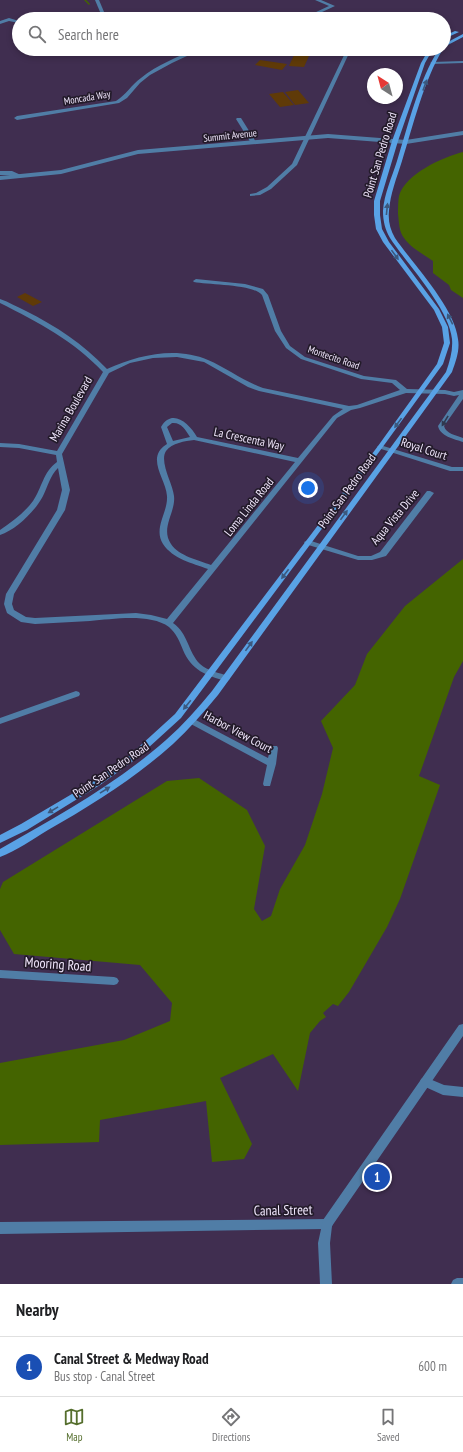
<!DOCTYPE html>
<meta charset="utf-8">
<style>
body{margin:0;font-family:"PT Sans Narrow",sans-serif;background:#f2f2f2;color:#202124}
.compass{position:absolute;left:367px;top:68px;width:36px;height:36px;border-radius:50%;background:#fff;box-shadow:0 2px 6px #0003;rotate:324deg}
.you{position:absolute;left:308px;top:488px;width:14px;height:14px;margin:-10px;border:3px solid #fff;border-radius:50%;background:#1a73e8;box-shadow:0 0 0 6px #1a73e833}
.badge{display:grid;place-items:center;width:26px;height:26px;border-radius:50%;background:#556e2d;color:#fff;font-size:13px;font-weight:700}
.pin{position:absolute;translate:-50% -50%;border:2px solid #fff;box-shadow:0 1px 4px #0006}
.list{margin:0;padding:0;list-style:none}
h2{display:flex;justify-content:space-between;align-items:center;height:52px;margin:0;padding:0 16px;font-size:17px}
h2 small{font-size:13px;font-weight:400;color:#757577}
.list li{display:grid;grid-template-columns:26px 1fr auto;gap:12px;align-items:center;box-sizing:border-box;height:60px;padding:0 16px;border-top:1px solid #e0e0e0}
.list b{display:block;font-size:15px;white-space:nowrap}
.list p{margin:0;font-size:13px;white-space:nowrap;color:#757577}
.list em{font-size:13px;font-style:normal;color:#757577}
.icon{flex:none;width:22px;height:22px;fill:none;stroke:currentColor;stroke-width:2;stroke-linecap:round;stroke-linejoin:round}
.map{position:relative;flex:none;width:463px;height:1284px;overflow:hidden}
.search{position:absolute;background:#fff;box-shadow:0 2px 6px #0003;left:12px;right:12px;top:12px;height:44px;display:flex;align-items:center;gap:10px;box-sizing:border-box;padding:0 14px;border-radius:22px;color:#757577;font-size:15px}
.sheet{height:112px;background:#fff}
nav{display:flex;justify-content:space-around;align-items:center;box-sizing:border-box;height:56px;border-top:1px solid #e0e0e0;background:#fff;font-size:11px;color:#757577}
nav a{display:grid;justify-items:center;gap:2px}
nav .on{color:#556e2d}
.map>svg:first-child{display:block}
</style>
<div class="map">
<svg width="463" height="1284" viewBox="0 0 463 1284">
<rect width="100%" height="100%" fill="#402e50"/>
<g fill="#5f3a08">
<polygon points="294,55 309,56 304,67 289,66"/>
<polygon points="260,60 287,64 282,70 255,65"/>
<polygon points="298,90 309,103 295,105 285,92"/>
<polygon points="283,92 294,105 280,107 269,94"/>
<polygon points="25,293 42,302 33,306 17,297"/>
</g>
<g fill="#446400">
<path d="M 463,152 L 463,298 L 451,290 L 449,285 L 433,273 L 433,261 C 423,254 411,248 404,238 C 399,232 399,222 398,214 C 398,209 398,201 399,196 C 405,174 443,157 463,152 Z"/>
<polygon points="463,559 463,661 454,677 419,776 440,785 400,899 387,927 349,992 338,1006 333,1004 323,1013 326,1017 320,1021 310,1033 298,1091 273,1054 220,1078 252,1144 244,1159 212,1162 206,1101 100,1120 99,1142 0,1145 0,1063 124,1040 170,1021 172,1003 140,965 14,954 0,930 0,889 3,882 167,781 199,778 247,810 265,846 254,909 262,921 271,916 280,889 305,845 322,794 333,748 321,721 355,685 367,654 405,606"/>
</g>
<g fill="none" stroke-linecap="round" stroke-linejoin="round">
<polyline stroke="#446400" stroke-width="1.5" points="85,0 89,4"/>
<g fill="#507da6" fill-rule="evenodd">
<polygon points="95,0 99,0 107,19 103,19"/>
<polygon points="315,0 321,0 335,6 307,19 301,19 329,6"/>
<polygon points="9,18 19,21 19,23 9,21 0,24 0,21"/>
<path d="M 196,49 L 202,49 L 172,63 L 150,75 L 140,83 L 127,98 L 119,103 L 17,120 L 14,118 L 17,116 L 116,101 C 126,95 131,85 141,78 C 157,65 177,57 196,49 Z"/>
<polygon points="347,49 351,49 297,165 271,189 260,195 250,196 250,194 256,193 267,187 292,164"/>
<polygon points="418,49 428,49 440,52 438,53"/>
<polygon points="463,61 463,63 432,64 430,63 432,62"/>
<polygon points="237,118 241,118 256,142 255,143 251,143 236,119"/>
<polygon points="463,131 463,135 406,144 403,142 406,140"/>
<polygon points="0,171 12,171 23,176 20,178 11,175 0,175"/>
<path d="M 196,279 L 245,284 L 263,289 L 268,295 L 281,331 L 290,346 L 305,357 L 364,376 L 396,380 L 407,389 L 445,390 L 454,392 L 463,390 L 463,399 L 444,426 C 446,434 456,435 463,438 L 463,442 C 454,439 440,436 438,426 L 459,395 L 454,396 L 445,394 L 406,393 L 360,408 L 351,410 L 337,418 L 173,623 C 188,633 188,652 200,664 C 208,671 219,673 229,676 L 230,678 L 229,680 L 226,681 C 207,676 191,670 183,650 C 180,642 176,633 169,627 C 150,613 113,619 90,621 C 72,622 53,623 35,624 L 21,622 L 7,613 L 4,604 L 6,594 L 57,510 L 62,490 L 58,468 C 50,476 48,486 43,496 C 36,510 16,530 0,535 L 0,530 C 12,522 24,513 33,501 C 42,488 43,472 57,462 L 56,455 L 19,448 L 0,447 L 0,443 L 19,444 L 57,451 L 103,372 C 74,341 38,322 0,303 L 0,299 C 9,302 17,307 26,311 C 56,326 83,344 107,369 C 138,355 176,346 208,360 C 227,368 243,381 263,388 L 349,406 L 357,405 L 400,390 L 392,383 L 361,379 L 301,359 L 286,348 L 275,331 L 262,295 C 253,284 209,285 194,282 L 193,281 ZM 177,357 L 204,362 L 248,387 L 259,391 L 343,409 L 333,416 L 298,458 L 197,437 C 189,423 172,408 161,427 L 167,444 C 162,447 158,451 157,458 C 156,471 166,483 167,496 C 168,513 153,528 163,544 C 173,559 192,563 208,569 L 167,619 L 151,615 L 136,613 L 35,618 L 26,617 L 14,610 L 12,604 L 14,594 L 65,510 L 70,490 L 62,454 L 109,373 L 130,363 L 153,358 ZM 172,423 C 181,422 185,429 190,437 L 173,441 L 167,427 ZM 194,440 L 295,462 L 211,565 C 198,560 179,556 171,544 C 160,528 176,512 174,496 C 173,484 159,462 166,451 C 172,443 185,441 194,440 Z"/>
<polygon points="380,445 452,467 463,467 463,471 450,471 378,448 377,447 378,446"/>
<polygon points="427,491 430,491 434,493 386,556 372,560 358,560 305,544 304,542 308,540 358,556 371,556 380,552"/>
<polygon points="76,691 79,692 80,694 79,696 0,724 0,718"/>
<polygon points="192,718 268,758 271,746 277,746 278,748 276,764 270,786 264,786 263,784 267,765 189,723 188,721 189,719"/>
<polygon points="0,970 114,977 117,978 119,981 117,984 114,985 0,978"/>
<polygon points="425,1077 444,1085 463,1087 463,1097 443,1095 421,1085 420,1082 421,1079"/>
<polygon points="327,1219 331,1220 333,1224 331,1228 327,1229 0,1234 0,1222"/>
<polygon points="457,1278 463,1278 463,1284 451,1284 453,1280"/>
</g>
<g fill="#507da6" fill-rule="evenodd">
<polygon points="328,134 406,140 409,142 406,144 328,138 138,154 61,174 0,180 0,176 61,170 138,150"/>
<polygon points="463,1024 463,1036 332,1226 330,1243 332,1284 320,1284 318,1243 323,1220 459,1025"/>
</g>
<g fill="#59a2e5" fill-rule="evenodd">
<polygon points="455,31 459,32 444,39 444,36"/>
<polygon points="463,34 463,37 444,47 444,44"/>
<polygon points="429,49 433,49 425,63 398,141 380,201 380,215 382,229 389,242 439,309 448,327 450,343 443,364 382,448 181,718 136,759 100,785 27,830 0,843 0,835 21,824 94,781 130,755 175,714 378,446 437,364 444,343 442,327 434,310 383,242 376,229 374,215 374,201 392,141 421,63"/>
<path d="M 439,49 L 443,49 C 424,80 413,126 402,161 C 397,177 390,194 389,211 C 388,221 390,229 395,238 C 413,264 455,308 458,339 C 460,350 456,361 452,372 L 218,695 C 204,712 189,729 173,744 C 135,778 92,805 48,830 C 33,839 16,851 0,857 L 0,849 C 58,816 116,784 166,740 C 183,725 198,708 212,691 L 446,372 C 450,361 453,350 452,339 C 449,308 407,264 390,238 C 385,229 383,221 383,211 C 384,194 392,177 397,161 C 408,126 419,79 439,49 Z"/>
</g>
</g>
<defs><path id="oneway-solid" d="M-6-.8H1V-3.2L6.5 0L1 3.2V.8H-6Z"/></defs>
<g fill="#3b587e">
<use href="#oneway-solid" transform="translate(425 85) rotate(-70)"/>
<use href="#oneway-solid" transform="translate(387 209) rotate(-84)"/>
<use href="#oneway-solid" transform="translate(395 255) rotate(54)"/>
<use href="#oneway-solid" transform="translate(450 319) rotate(-117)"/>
<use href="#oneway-solid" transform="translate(398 423) rotate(126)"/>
<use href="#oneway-solid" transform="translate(344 515) rotate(-54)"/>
<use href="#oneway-solid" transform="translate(285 574) rotate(127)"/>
<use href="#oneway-solid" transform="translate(249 646) rotate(-54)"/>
<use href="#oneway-solid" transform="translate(187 705) rotate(129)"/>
<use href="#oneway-solid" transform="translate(105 790) rotate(-32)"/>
<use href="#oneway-solid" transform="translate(53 810) rotate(149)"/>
</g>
<use fill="#30384f" href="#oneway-solid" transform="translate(445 421) rotate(121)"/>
<g text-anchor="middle" stroke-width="3.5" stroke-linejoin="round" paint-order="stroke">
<g font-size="10" fill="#efe5fb" stroke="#231b2a">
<text transform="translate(87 97) rotate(-9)" y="4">Moncada Way</text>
<text transform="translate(230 135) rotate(-6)" y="4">Summit Avenue</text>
<text transform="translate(334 357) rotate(19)" y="4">Montecito Road</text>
</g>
<g font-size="12" fill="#efe5fb" stroke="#231b2a">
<text transform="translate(380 155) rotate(-73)" y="4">Point San Pedro Road</text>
<text transform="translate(71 409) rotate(-60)" y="4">Marina Boulevard</text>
<text transform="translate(249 439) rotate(12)" y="4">La Crescenta Way</text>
<text transform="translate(424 449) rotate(18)" y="4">Royal Court</text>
<text transform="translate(347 491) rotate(-54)" y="4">Point San Pedro Road</text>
<text transform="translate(249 507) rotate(-51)" y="4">Loma Linda Road</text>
<text transform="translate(395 517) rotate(-50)" y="4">Aqua Vista Drive</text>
<text transform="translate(238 732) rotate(28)" y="4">Harbor View Court</text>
<text transform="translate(111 770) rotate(-34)" y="4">Point San Pedro Road</text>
</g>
<g font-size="14" fill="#efe5fb" stroke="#231b2a">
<text transform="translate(58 964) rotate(4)" y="5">Mooring Road</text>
<text transform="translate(283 1210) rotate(-1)" y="5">Canal Street</text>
</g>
</g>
</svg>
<svg class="compass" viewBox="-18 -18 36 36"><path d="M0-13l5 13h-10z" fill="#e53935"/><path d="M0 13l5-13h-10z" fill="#757577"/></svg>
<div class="you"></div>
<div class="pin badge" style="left:377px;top:1177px;background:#1a4fb4">1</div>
<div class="search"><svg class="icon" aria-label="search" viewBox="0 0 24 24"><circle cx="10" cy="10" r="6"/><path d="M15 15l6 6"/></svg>Search here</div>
</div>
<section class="sheet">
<h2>Nearby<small></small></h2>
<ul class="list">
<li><span class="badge" style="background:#1a4fb4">1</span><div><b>Canal Street &amp; Medway Road</b><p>Bus stop · Canal Street</p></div><em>600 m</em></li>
</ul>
</section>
<nav>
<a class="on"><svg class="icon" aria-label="map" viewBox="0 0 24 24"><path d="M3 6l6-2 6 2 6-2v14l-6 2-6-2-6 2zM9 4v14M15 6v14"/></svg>Map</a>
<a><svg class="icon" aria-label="directions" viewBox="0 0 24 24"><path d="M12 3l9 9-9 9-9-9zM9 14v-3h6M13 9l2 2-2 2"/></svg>Directions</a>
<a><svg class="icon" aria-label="saved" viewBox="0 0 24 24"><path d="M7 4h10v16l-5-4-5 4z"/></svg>Saved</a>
</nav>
